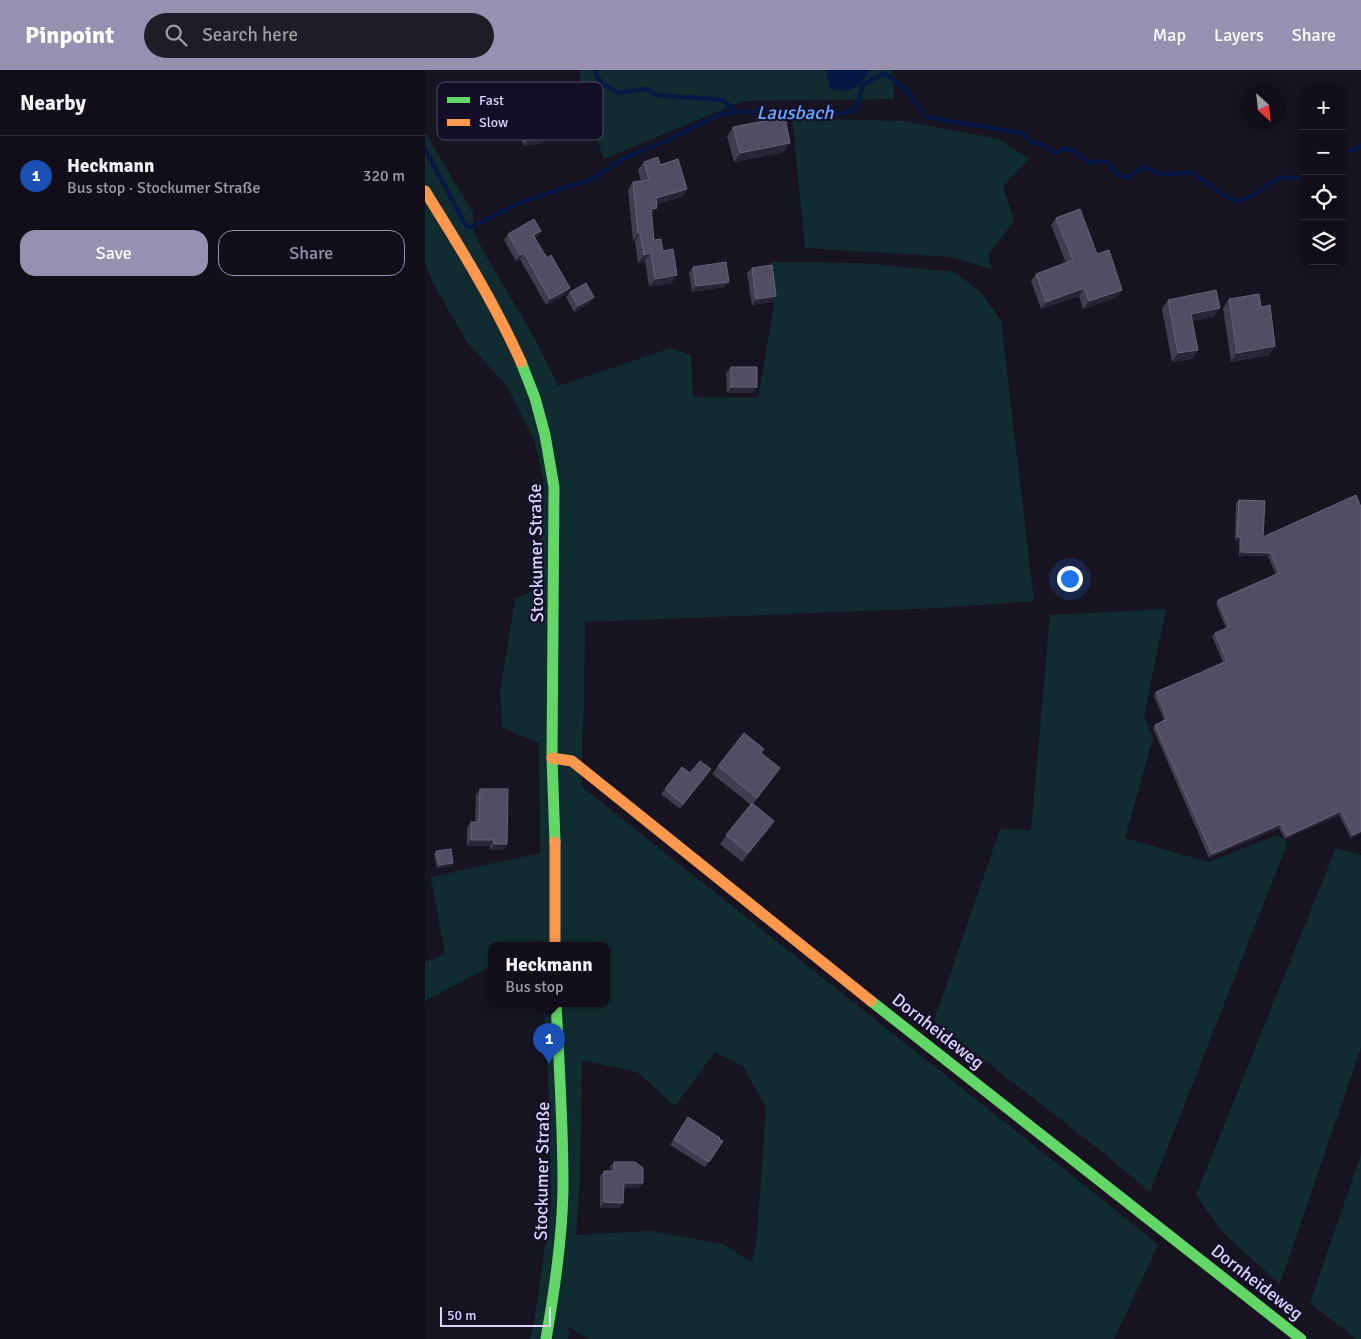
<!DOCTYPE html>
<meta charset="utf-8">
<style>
body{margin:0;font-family:Signika,sans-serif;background:#1e1c26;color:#f1f3f6}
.controls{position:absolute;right:15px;top:15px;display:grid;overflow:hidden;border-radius:10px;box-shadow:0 2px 8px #0003}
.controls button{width:45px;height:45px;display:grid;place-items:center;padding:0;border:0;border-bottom:1px solid #302e38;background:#110e19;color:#f1f3f6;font:25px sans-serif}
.compass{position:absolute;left:816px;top:15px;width:45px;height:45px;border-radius:50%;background:#110e19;box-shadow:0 2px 8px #0003;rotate:153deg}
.scale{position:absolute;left:15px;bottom:12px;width:111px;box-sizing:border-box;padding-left:5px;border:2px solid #dcd3ff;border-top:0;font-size:14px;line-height:18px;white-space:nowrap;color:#dcd3ff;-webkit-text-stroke:4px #140d27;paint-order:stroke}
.you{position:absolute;left:644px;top:508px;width:18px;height:18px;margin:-12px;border:4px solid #fff;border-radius:50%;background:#1a73e8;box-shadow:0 0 0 8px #1a73e833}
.badge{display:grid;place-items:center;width:32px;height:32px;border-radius:50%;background:#9790b1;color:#fff;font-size:16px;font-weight:700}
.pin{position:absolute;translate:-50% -41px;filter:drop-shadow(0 1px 2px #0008)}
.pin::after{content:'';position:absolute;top:26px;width:18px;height:15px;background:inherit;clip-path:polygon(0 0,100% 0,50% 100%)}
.popup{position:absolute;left:63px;top:872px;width:122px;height:65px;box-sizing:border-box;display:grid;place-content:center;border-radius:10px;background:#110e19;filter:drop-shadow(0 1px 4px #0005);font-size:16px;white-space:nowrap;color:#9c9ca2}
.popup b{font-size:19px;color:#f1f3f6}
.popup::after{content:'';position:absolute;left:50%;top:100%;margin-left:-10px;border:10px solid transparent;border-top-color:#110e19}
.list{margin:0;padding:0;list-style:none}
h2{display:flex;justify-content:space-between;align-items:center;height:65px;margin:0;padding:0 20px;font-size:21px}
h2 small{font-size:16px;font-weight:400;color:#9c9ca2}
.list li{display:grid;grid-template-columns:32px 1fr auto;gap:15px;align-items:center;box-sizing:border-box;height:80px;padding:0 20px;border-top:1px solid #302e38}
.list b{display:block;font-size:19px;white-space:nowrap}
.list p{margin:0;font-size:16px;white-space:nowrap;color:#9c9ca2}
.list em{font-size:16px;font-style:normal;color:#9c9ca2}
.actions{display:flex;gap:10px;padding:15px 20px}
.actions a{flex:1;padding:11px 0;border:1px solid #9790b1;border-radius:15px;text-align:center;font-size:18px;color:#9790b1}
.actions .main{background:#9790b1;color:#fff}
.icon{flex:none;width:28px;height:28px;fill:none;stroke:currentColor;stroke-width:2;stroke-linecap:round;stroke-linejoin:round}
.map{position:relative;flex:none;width:936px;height:1269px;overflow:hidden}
header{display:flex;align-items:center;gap:30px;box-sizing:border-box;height:70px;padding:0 25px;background:#9790b1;color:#fff}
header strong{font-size:24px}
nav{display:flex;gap:28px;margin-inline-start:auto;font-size:18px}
.search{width:350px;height:45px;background:#1e1c26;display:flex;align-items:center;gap:12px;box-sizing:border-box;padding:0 18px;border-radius:28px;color:#9c9ca2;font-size:19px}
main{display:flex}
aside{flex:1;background:#110e19}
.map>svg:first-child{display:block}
</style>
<header>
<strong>Pinpoint</strong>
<div class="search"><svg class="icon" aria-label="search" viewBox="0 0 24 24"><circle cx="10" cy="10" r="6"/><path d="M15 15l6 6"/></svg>Search here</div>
<nav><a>Map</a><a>Layers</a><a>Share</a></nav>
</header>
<main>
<aside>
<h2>Nearby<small></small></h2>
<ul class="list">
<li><span class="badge" style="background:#1a4fb4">1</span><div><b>Heckmann</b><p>Bus stop · Stockumer Straße</p></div><em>320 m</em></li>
</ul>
<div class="actions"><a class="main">Save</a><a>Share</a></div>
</aside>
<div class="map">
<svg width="936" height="1269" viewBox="0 0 936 1269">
<rect width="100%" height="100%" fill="#171321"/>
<g fill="#102c30" fill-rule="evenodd">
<polygon points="154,0 467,0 469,29 318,31 179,89 157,29"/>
<polygon points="367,48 478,51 574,69 604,89 578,116 589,151 564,184 566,199 526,187 380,178"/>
<path d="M 0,62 L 48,143 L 49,163 L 65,193 L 106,262 L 133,316 L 246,278 L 266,285 L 268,327 L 333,328 L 349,236 L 345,192 L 437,193 L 530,202 L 558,225 L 576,251 L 609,531 L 514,538 L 160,552 L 159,634 L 157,676 L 157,717 L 698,1146 L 733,1175 L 689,1269 L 164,1269 L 144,1257 L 143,1269 L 105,1269 L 108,1258 L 126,1136 L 124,1028 L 119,933 L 182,933 L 182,875 L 115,875 L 115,870 L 105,875 L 66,875 L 66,896 L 0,931 L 0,892 L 20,884 L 6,807 L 115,783 L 114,673 L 77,658 L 75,621 L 90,529 L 109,520 L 116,466 L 119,412 L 109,370 L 82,316 L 42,272 L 10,217 L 0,194 ZM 290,982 L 318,996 L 341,1038 L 332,1166 L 327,1193 L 298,1174 L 226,1161 L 151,1165 L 155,1113 L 157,990 L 212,1002 L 250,1036 Z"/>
<polygon points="741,539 719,647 728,668 700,768 783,792 852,765 863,772 725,1122 675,1080 509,951 575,759 606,760 625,545"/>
<polygon points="911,778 936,785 936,977 855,1214 798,1163 771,1125"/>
<polygon points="936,1084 936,1269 931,1269 885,1233"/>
</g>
<path fill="#071844" d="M 401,0 L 445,0 C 437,19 423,24 405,19 Z"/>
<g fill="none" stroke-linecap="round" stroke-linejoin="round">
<g stroke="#071844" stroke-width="4.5">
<polyline points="171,0 172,6 177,14 194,23 220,19 232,25 298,30 311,42"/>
<path d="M 0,79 L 41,156 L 47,157 L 99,131 L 167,109 L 199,88 L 245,69 L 294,45 L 311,42 L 379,41 L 406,45 L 431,40 L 438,15 L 459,3 L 482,20 L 501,47 L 598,63 L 606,72 L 618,75 L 628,83 L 640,79 L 651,81 L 659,90 L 666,93 L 676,91 L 682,92 L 694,106 L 703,107 L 719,97 C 739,106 744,105 766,102 L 799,125 L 811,131 L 823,128 L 853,108 L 880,108"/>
<polyline points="917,81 931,79 936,75"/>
</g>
<g stroke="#63d668" stroke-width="11">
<polyline points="96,292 110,328 120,365 129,417 127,688 130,772"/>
<polyline points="446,931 876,1269"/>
<path d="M 121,1269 C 130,1218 138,1165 138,1113 C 138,1053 134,993 131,933"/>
</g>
<g stroke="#ff974d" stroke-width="11">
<path d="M 0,121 C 35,177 69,232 96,292"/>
<polyline points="127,688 147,691 446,931"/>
<polyline points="130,772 130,875"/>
</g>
</g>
<g fill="#423c50">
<polygon points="97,21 125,45 121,45 118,73 98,76 91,30"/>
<polygon points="308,57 359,82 309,92 302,66"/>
<polygon points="219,92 235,95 262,119 257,127 231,134 227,145 229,170 238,181 247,213 224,217 220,191 213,193 210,171 208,171 203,120 208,112 216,111 213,100"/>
<polygon points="631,148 672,184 697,220 692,227 658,239 654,226 616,239 606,211 611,204 641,193 626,155"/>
<polygon points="83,164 112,166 110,168 141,224 121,235 95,189 91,191 79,170"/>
<polygon points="268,197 300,217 267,222 264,203"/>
<polygon points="327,198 347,232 327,235 322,203"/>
<polygon points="145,222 169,227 165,233 149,242 141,227"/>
<polygon points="804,229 844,285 806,292 798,238"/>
<polygon points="743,230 789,247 767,251 773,280 767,289 747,292 737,239"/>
<polygon points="306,297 327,323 302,323 301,303"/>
<polygon points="814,430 838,467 936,437 936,763 926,768 914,745 860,769 854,758 784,788 728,658 730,655 739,650 729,626 731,622 798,592 787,566 790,563 801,558 791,534 793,530 851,505 843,486 814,486 814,471 810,471 811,433"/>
<polygon points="336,683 355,698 328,734 343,760 317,792 295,774 326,735 287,704 293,696"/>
<polygon points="265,703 282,704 255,739 236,724 240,719"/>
<polygon points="55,719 82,774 78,780 65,780 65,776 42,776 42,758 46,752 50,752 51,725"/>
<polygon points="11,781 28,793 26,796 12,798 9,784"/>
<polygon points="263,1047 298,1071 280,1097 245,1075"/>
<polygon points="189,1092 218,1113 214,1118 198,1118 194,1138 175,1138 175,1106 179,1101 186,1101 185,1097"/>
</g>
<g fill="#2a2535">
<polygon points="131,36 125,45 114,46 120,38"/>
<polygon points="124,64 118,73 98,76 104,67"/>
<polygon points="365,73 359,82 309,92 315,83"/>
<polygon points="262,119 257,127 225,136 231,128"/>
<polygon points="232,138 226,146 226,139"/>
<polygon points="116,161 112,166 104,171 108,165"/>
<polygon points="213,163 215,163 210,171 208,171"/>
<polygon points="99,183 95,189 91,191 95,185"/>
<polygon points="226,183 220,191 213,193 219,185"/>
<polygon points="252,205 247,213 224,217 230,209"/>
<polygon points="304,212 300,217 267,222 271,216"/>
<polygon points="145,218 141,224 121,235 125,229"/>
<polygon points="659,218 654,226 616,239 621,232"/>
<polygon points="697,220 692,227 658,239 664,231"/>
<polygon points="351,226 347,232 327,235 331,229"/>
<polygon points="169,227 165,233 149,242 153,236"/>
<polygon points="795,238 789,247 760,252 766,244"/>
<polygon points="850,276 844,285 806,292 812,283"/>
<polygon points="773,280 767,289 747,292 753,283"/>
<polygon points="306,317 332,317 327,323 302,323"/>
<polygon points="812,467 816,467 814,471 810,471"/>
<polygon points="816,482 846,483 843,486 814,486"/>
<polygon points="916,741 914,745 860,769 862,766"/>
<polygon points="349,751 343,760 317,792 323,783"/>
<polygon points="856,754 854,758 784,788 787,784"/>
<polygon points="936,761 936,763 926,768 928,765"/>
<polygon points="46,770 69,770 65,776 42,776"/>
<polygon points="69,774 82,774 78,780 65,780"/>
<polygon points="28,793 26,796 12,798 14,795"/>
<polygon points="199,1113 218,1113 214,1118 195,1118"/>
<polygon points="179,1132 198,1133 194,1138 175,1138"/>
</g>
<g fill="#524d63" stroke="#68627b">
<polygon points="128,16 131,36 120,38 124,64 104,67 97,21"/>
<polygon points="360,47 365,73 315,83 308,57"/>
<polygon points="233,87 235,95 253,89 262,119 231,128 232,138 226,139 229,170 236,169 238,181 248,179 252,205 230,209 226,183 219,185 215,163 213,163 208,112 224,110 219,92"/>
<polygon points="655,139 672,184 684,180 697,220 664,231 659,218 621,232 611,204 648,190 631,148"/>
<polygon points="109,149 116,161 108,165 122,188 126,185 145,218 125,229 99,183 95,185 83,164"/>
<polygon points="301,192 304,212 271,216 268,197"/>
<polygon points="347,195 351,226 331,229 327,198"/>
<polygon points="161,213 169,227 153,236 145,222"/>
<polygon points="791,220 795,238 766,244 773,280 753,283 743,230"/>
<polygon points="834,224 836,237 845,235 850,276 812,283 804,229"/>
<rect x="306" y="297" width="26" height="20"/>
<polygon points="931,425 936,437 936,761 928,765 916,741 862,766 856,754 787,784 730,655 742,649 731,622 802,591 790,563 804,557 793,530 854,503 846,483 816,482 816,467 812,467 814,430 840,431 838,467"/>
<polygon points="319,663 339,679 336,683 355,698 332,728 293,696"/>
<polygon points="275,691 286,699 258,734 240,719 257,697 265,703"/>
<polygon points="55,719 83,719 82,774 69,774 69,770 46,770 46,752 54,752"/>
<polygon points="327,733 349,751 323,783 301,765"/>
<polygon points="26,779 28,793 14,795 11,781"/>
<polygon points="263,1047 295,1068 294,1069 298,1071 284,1092 249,1069"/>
<polygon points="189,1092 210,1092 218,1098 218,1113 199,1113 198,1133 179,1132 179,1101 190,1101"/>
</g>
<g text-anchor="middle" stroke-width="4" stroke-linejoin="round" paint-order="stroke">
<g font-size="18" fill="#dcd3ff" stroke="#140d27">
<text transform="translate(111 483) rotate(-91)" y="6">Stockumer Straße</text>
<text transform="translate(513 961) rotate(38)" y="6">Dornheideweg</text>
<text transform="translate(117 1101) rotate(-89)" y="6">Stockumer Straße</text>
<text transform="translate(832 1212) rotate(38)" y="6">Dornheideweg</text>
</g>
<g font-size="19" font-style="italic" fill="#61a9ff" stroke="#140d27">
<text x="370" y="49">Lausbach</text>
</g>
</g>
<rect x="12" y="12" width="166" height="58" rx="8" fill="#140d27" stroke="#504868" stroke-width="1"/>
<rect x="22" y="27" width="23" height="6" fill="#63d668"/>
<rect x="22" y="49" width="23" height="7" fill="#ff974d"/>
<g font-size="14" fill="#dcd3ff">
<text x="54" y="35">Fast</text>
<text x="54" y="57">Slow</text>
</g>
</svg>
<div class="controls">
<button>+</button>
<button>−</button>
<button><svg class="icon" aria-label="locate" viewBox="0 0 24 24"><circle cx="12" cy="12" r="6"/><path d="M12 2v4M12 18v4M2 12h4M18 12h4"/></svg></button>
<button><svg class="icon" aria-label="layers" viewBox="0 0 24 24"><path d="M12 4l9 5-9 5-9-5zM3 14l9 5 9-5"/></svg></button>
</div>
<svg class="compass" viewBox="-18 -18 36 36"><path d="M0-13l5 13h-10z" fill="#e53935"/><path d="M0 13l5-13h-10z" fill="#9c9ca2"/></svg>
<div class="scale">50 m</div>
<div class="you"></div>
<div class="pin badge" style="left:124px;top:994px;background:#1a4fb4">1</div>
<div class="popup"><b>Heckmann</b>Bus stop</div>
</div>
</main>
